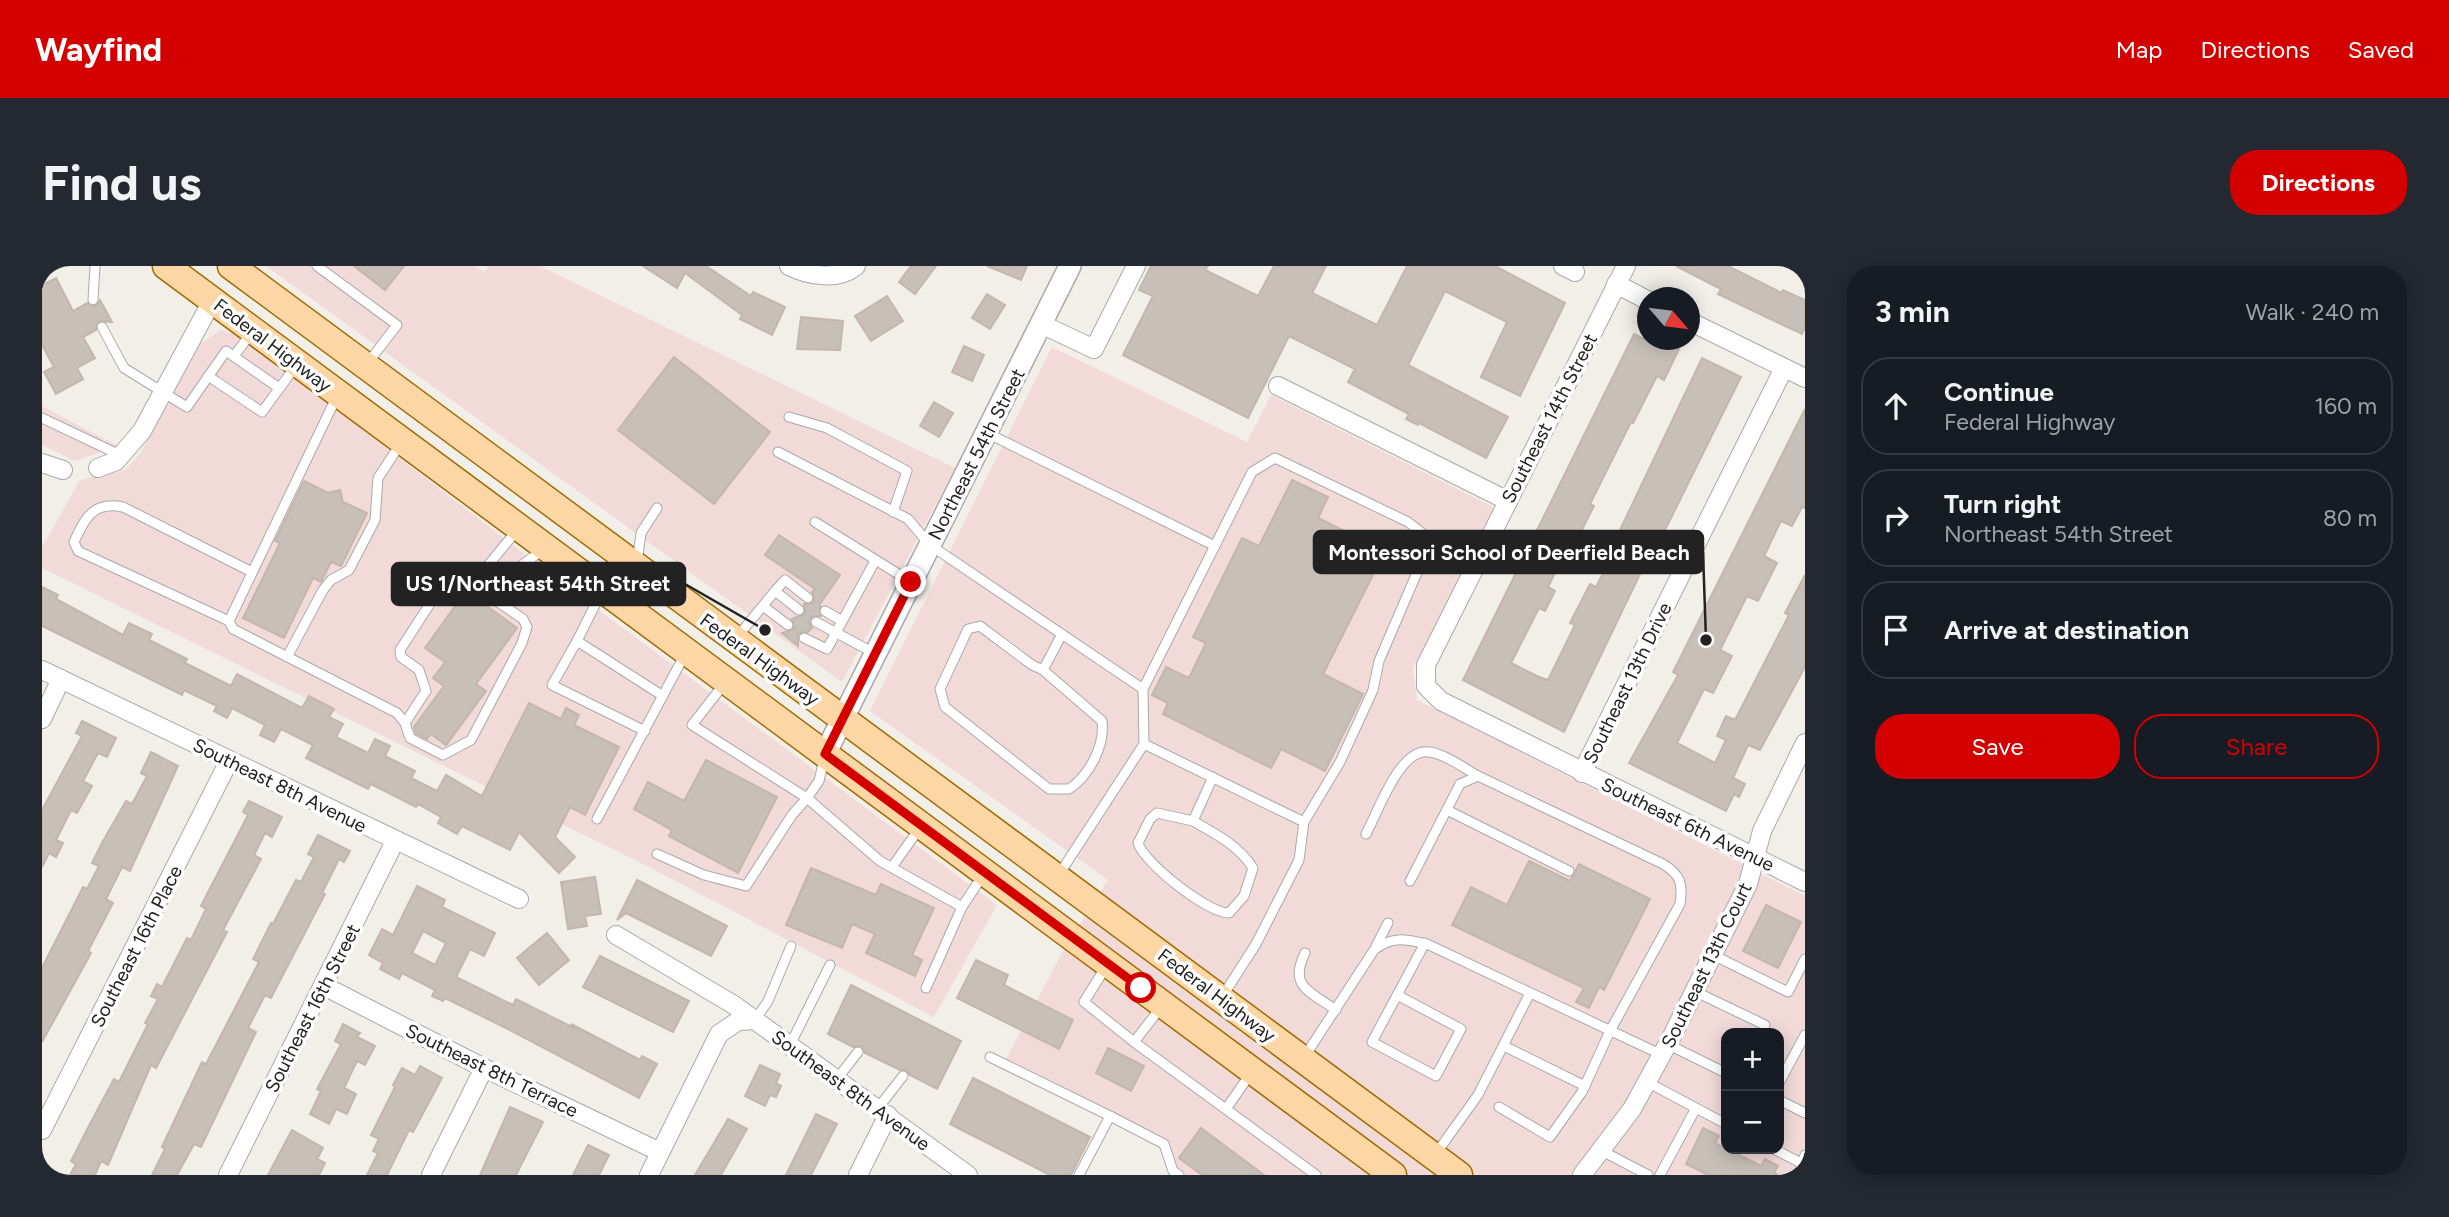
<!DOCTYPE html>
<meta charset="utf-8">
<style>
body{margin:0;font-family:Figtree,sans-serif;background:#242831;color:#f1f3f6}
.controls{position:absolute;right:21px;bottom:21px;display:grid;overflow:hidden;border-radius:14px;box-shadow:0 4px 18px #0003}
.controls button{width:63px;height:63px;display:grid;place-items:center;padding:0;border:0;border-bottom:2px solid #363941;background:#171b24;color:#f1f3f6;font:35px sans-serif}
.compass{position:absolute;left:1595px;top:21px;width:63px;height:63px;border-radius:50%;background:#171b24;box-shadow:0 4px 18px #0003;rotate:118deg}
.stop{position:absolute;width:21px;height:21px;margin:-16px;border:5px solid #d40000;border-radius:50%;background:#fff}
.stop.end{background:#d40000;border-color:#fff;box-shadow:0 2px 7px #0008}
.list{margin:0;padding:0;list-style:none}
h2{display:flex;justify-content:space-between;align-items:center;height:91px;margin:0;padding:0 28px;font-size:30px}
h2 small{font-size:23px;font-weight:400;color:#9ea1a6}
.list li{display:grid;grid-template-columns:46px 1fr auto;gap:21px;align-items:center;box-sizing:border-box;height:98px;margin:0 14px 14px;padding:0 14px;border:2px solid #363941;border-radius:28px}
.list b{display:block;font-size:26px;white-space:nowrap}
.list p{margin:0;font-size:23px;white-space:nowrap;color:#9ea1a6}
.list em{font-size:23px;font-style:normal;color:#9ea1a6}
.actions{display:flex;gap:14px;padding:21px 28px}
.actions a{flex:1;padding:16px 0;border:2px solid #d40000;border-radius:28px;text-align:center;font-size:24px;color:#d40000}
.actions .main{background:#d40000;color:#fff}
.icon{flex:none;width:38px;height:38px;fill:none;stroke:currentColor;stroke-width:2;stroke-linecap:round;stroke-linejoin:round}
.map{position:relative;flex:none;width:1763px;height:909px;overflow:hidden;border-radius:28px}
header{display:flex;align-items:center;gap:42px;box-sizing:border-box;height:98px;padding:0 35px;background:#d40000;color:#fff}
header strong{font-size:33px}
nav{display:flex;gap:38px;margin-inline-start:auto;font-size:24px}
.intro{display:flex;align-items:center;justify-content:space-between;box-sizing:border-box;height:168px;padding:0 42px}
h1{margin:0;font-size:49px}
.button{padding:18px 32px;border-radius:28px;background:#d40000;color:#fff;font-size:24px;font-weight:700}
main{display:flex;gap:42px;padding:0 42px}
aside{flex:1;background:#171b24;border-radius:28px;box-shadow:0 4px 18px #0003}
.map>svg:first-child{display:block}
</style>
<header>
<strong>Wayfind</strong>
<nav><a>Map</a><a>Directions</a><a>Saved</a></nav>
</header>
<div class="intro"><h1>Find us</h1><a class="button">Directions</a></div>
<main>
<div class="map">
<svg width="1763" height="909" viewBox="0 0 1763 909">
<rect width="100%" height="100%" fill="#f2efe9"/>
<g fill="#f2dad9" fill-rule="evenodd">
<polygon points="224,0 433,0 442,6 447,0 498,0 913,202 800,416"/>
<polygon points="178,64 199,70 528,323 955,639 892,751 607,601 0,302 0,281 38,214 83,204 98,188 158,78"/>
<path d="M 1010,81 L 1205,176 L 1229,129 L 1455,243 L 1371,402 L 1375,434 L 1763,630 L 1763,909 L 1142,909 L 1135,903 L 1124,873 L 964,793 L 1021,685 L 1066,614 L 828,445 ZM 1684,767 L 1737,767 L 1737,883 L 1684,883 Z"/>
<polygon points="0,140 76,180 33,195 0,179"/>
</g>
<g fill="#c7bfb8" stroke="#c4b6ab" stroke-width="2" fill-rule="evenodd">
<polygon points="312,0 362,0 343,24"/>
<polygon points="601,0 664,0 709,30 711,26 743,41 730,69 698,53 700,49 643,7 635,22"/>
<polygon points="869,0 894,0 873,28 857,16"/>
<polygon points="945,0 985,0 979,14"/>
<polygon points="1109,0 1166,0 1163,4 1216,30 1232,0 1284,0 1270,27 1335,59 1365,0 1453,0 1523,37 1478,130 1439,111 1465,56 1403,25 1366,99 1466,151 1444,192 1377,157 1376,159 1364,153 1367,148 1306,116 1313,103 1247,70 1206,152 1081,89 1111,30 1097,24"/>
<polygon points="1634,0 1686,0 1740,27 1741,24 1763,34 1763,61 1760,68 1676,28 1679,23"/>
<polygon points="14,12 31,45 45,37 53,40 58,34 70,56 57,55 54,64 41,71 53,92 35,102 41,113 14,128 2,106 12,101 0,79 0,19"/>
<polygon points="945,28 963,39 948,63 930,52"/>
<polygon points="845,30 861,55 829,75 813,50"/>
<polygon points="759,51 801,55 798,84 755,83"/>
<polygon points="1592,68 1604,74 1623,74 1638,81 1622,114 1615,110 1591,157 1589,156 1548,238 1552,240 1523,297 1519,295 1506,321 1513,325 1503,345 1497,342 1469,397 1497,411 1506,414 1533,359 1528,357 1548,318 1554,321 1570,290 1579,294 1590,272 1577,266 1660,92 1699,111 1613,284 1610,283 1522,466 1421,414"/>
<polygon points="922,80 942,89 930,115 910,106"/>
<polygon points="632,91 728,166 672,238 576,164"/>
<polygon points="892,136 911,147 897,171 878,160"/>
<polygon points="1763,143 1763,242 1760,241 1750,260 1739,255 1722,290 1735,297 1716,335 1705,330 1678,384 1690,390 1671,427 1662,423 1635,477 1673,497 1684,474 1675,470 1684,450 1693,454 1747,349 1743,347 1763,309 1763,401 1718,484 1706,479 1691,512 1703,518 1697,531 1692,528 1684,545 1587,497 1636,409 1631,406"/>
<polygon points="1250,214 1286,231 1276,252 1343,285 1281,408 1321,428 1283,505 1239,483 1229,502 1121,448 1126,437 1110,429 1124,401 1147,412 1164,377 1151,371 1200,272 1217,280"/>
<polygon points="262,215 286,227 298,224 301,236 325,247 299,300 289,296 279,316 271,312 242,372 201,352 238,277 233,275"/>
<polygon points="737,269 798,309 778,338 779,350 770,350 767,356 770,362 766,366 756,368 756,380 740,367 752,363 750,353 763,348 762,338 772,336 770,326 773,323 723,289"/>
<polygon points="0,321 16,329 14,333 81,369 87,357 110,368 107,374 145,393 143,397 189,420 195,408 260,442 267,430 292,443 287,451 301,458 294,471 326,487 333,473 348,480 343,490 373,505 369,512 395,525 404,509 440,530 487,437 519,453 524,442 537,449 532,459 577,481 543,549 528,541 513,571 533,591 517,607 477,566 468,584 420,560 415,568 396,557 399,551 376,538 374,541 329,518 326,523 264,492 271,479 239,463 232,476 218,469 223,459 190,442 185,452 172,445 175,440 142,424 140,429 0,360"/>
<polygon points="424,325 475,362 434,418 444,425 404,479 389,468 385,473 374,467 372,461 402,420 391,412 403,396 383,382"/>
<polygon points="40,455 74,472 65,491 56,487 41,515 50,520 35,547 29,544 14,574 21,577 14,591 7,587 0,601 0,544 40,470 34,467"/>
<polygon points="109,486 136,500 88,605 80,601 64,633 71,637 46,685 49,687 0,776 0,702 41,621 45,623 57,600 50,597 60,577 84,535 90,538 105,510 99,507"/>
<polygon points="664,494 735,531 696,607 627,570 630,564 592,543 606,516 642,535"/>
<polygon points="207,535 240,551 230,571 223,567 212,589 219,593 181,664 185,666 114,802 109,799 66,899 59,895 53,909 28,909 34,898 29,895 49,856 72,813 77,816 106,758 103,757 116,733 109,730 115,718 120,721 145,672 149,674 164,643 159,640 206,549 201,546"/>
<polygon points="276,569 308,585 302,596 297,593 280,627 283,628 229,732 223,729 206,762 214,766 159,881 152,878 135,909 110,909 123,883 120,881 160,796 164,798 217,696 211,693 229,657 231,658 254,614 259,616 272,591 266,588"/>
<polygon points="1487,595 1528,615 1537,598 1608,633 1562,724 1557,721 1547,742 1534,736 1542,722 1410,659 1429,621 1465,639"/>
<polygon points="769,602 834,629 839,618 892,642 870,689 880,694 873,710 824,687 833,668 810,658 800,682 744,659"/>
<polygon points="553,611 559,648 543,650 545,660 526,663 519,616"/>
<polygon points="595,614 685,660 669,690 584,647 575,654"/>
<path d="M 375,620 L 403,634 L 400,641 L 453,667 L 442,690 L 428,683 L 414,711 L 471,739 L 474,733 L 532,762 L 529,758 L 598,794 L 600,790 L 615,798 L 597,832 L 460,760 L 403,732 L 401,735 L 390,730 L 393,724 L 360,707 L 357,713 L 338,703 L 341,697 L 327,689 L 340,663 L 351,669 ZM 381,665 L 404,677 L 393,699 L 370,687 Z"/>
<polygon points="1724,639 1759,656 1736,702 1701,685"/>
<polygon points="505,667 527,694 497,719 475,692"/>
<polygon points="558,690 647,735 631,766 541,721"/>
<polygon points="934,694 966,709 962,719 1031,754 1017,783 915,732"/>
<polygon points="809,719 919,775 895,823 868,809 865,804 858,804 823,787 820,780 811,781 786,768"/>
<polygon points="301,758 318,767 315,771 333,780 323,799 315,795 302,822 314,828 305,848 294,843 287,858 268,848 279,825 275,823 299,778 293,775"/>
<polygon points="1066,782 1102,800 1089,825 1054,807"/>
<polygon points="718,799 738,808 734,817 739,820 734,831 728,829 723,840 703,830"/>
<polygon points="378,800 400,812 371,866 367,864 345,909 325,909 336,887 331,885 337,873 329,869 353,821 351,819 360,802 373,809"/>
<polygon points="931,812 1048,871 1029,909 1008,909 908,858"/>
<polygon points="468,841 501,856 474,909 438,909"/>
<polygon points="774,848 795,858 769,909 744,909"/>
<polygon points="686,853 705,863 679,909 653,909"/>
<polygon points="1159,862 1222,909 1160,909 1137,892"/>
<polygon points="1661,862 1677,870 1673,877 1719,900 1723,893 1736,900 1732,907 1736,909 1666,909 1644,898"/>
<polygon points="250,864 281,882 275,893 283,897 277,909 226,909"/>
<polygon points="546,879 567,889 557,909 531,909"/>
</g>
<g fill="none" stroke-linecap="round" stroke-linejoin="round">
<g stroke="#a9a9a9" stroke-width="11">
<g id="service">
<polyline points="275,0 355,59 325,98"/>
<polyline points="51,34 53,0"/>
<polyline points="60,61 82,102 145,141 184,85 237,122"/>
<polyline points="192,90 210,66"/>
<polyline points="166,110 220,146 253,101"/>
<polyline points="295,130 187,355 191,363 355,447 363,457 368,472 401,489 429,474 480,377 485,361 481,353 437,323 442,317"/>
<polyline points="747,151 785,162 865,205 851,246"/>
<polyline points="0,152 80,190"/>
<polyline points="945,167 1173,280"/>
<polyline points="736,186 866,253 888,279 1101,423"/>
<polyline points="773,256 869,316"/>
<polyline points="476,263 443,303 442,317 458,315 502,283"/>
<polyline points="595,297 599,267 615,242"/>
<polyline points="733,325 743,314 766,332"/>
<polyline points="559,327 535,375 621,430"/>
<polyline points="721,340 746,359"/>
<polyline points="783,345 800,355"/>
<path d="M 187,355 L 36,285 L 32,276 C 43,252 51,235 81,241 L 210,306"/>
<polyline points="774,356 832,387"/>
<polyline points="696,370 733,325 757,344"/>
<polyline points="762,372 785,383 833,295"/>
<polyline points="535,375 510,419 603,465"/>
<polyline points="245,391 281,324 289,314 307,304 333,254 336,212 359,177"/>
<path d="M 1001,404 L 1060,455 C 1063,479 1048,509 1027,523 L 1007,523 L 903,441 L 898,423 L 926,363 L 938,360 L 990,399 L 1001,404 L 1020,368"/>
<polyline points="363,457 384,425 377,404 359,391 358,384 404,313 414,310 437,323"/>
<polyline points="1102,478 1262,556"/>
<polyline points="782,494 777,515 765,532 838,595 920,641 941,609"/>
<polyline points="1405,544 1527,605"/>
<polyline points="555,553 643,388"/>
<path d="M 1151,555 C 1174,568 1196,579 1211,602 L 1202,630 L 1187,647 C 1167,648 1102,597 1096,577 L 1108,553 L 1115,547 L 1151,555 L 1171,511"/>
<path d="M 1324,568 C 1336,546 1358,481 1387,486 C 1403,488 1422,502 1436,510"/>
<polyline points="615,588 662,609 704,620 750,549 765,532 650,459 682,418"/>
<polyline points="850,601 877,563"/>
<polyline points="1016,610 1102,478 1101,423 1210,206 1233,192 1366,256 1389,274 1337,395 1331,424 1298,496 1262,556 1257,594 1214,678 1180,731"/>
<path d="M 1368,615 L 1418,518 L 1436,510 L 1621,598 C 1639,609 1641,618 1638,638 L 1568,765 L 1540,826 L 1508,871 L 1457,841"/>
<polyline points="1334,680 1346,657"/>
<path d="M 1263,687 C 1246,721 1269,726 1294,744"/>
<polyline points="1671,689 1746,726 1763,693"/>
<polyline points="1065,699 1042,736 1092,776"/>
<polyline points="884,722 920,641"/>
<polyline points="1652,725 1723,759"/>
<polyline points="1357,730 1419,763 1394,810 1330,776 1383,677"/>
<polyline points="1120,740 1092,776 1274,909"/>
<polyline points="713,754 726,735 749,680"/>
<polyline points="1625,778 1684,807"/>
<polyline points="748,779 788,699"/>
<polyline points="1462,780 1543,820"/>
<path d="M 1263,790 L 1332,684 C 1350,670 1363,673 1385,678 L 1620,789"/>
<polyline points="948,791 1068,850"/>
<polyline points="795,813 816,786"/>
<polyline points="1605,816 1684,858"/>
<polyline points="1737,817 1763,769"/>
<polyline points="1737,834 1763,847"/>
<polyline points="836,842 861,810"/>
<polyline points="1184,843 1209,807"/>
<polyline points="1732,883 1763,899"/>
<polyline points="1560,885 1606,909"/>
<polyline points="1393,889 1436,829 1488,727"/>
<polyline points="1037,909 1068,850 1122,878 1131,905 1137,909"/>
<polyline points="1618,909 1654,842"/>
<polyline points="1756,909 1763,889"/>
</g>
</g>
<g stroke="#a9a9a9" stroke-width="20">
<g id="minor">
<path d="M 747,0 C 767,10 796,15 814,0"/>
<polyline points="1521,0 1533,6"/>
<polyline points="1584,0 1384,399 1384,420 1399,435 1763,616"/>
<polyline points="1574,18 1605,34"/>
<polyline points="1647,55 1763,112"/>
<polyline points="999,58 1052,83 1094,0"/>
<polyline points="1236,120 1466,235"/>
<polyline points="0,197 21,204"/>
<polyline points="56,202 74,195 100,165 170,35"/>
<polyline points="0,404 477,633"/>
<polyline points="0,453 19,413"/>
<polyline points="1540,507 1742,102"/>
<polyline points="574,669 692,739 926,909"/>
<polyline points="282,720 442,802 618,886"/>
<polyline points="0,864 187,495"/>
<polyline points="186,909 353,575"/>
<polyline points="389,909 442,802"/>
<polyline points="607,909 677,768 696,755 713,754"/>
<polyline points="816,909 846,849"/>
<polyline points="1540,909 1590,843 1630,770 1706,618 1720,565 1763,477"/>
</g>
</g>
<g stroke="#a9a9a9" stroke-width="24">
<polyline id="tertiary" points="783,488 1028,0"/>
</g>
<g stroke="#a06b00" stroke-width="29">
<g id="primary">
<polyline points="124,0 1351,909"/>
<polyline points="189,0 1417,909"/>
</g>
</g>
<use href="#service" stroke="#fff" stroke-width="9"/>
<use href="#minor" stroke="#fff" stroke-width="18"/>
<use href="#tertiary" stroke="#fff" stroke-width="21"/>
<use href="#primary" stroke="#fcd6a4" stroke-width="26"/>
</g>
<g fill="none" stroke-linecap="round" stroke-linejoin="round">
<polyline stroke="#d40000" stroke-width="9" points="869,316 783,488 1099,722"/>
</g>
<g text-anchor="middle" stroke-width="7" stroke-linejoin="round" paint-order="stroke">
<g font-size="19" fill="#222" stroke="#fff">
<text transform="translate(231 79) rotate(37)" y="7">Federal Highway</text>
<text transform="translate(1507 152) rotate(-63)" y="7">Southeast 14th Street</text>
<text transform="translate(934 188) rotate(-63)" y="7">Northeast 54th Street</text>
<text transform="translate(718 393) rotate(36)" y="7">Federal Highway</text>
<text transform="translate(1585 417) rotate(-64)" y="7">Southeast 13th Drive</text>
<text transform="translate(238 519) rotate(26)" y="7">Southeast 8th Avenue</text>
<text transform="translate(1646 558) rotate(26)" y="7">Southeast 6th Avenue</text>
<text transform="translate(94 680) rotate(-63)" y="7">Southeast 16th Place</text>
<text transform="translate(1664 699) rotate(-64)" y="7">Southeast 13th Court</text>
<text transform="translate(1175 729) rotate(37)" y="7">Federal Highway</text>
<text transform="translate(270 742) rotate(-63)" y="7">Southeast 16th Street</text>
<text transform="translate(450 804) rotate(26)" y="7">Southeast 8th Terrace</text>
<text transform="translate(809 824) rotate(36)" y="7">Southeast 8th Avenue</text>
</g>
</g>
<path fill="none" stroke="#222" stroke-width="2.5" d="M1664 374L1661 286M723 364L643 318"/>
<g fill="#222" stroke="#fff" stroke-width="2.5">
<circle cx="1664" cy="374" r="7"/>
<circle cx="723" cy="364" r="7"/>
</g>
<g fill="#222" stroke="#222" stroke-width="2.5">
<rect x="1272" y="265" width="389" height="42" rx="7"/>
<rect x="350" y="297" width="293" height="42" rx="7"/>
</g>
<g font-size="21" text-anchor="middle" font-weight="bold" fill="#fff">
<text x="1467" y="294">Montessori School of Deerfield Beach</text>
<text x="496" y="325">US 1/Northeast 54th Street</text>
</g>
</svg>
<div class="controls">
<button>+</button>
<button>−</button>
</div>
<svg class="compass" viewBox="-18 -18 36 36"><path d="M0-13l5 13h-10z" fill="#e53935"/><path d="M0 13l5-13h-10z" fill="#9ea1a6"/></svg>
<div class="stop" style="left:1099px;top:722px"></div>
<div class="stop end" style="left:869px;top:316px"></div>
</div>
<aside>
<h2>3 min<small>Walk · 240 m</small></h2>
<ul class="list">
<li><svg class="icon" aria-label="ahead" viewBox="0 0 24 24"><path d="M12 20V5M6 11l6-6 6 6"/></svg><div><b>Continue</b><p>Federal Highway</p></div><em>160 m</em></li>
<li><svg class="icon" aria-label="right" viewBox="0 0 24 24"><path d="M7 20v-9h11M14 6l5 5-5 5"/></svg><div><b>Turn right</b><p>Northeast 54th Street</p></div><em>80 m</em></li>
<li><svg class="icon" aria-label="arrive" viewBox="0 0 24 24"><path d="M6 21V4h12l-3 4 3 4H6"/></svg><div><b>Arrive at destination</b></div></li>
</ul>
<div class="actions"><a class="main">Save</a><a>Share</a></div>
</aside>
</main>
